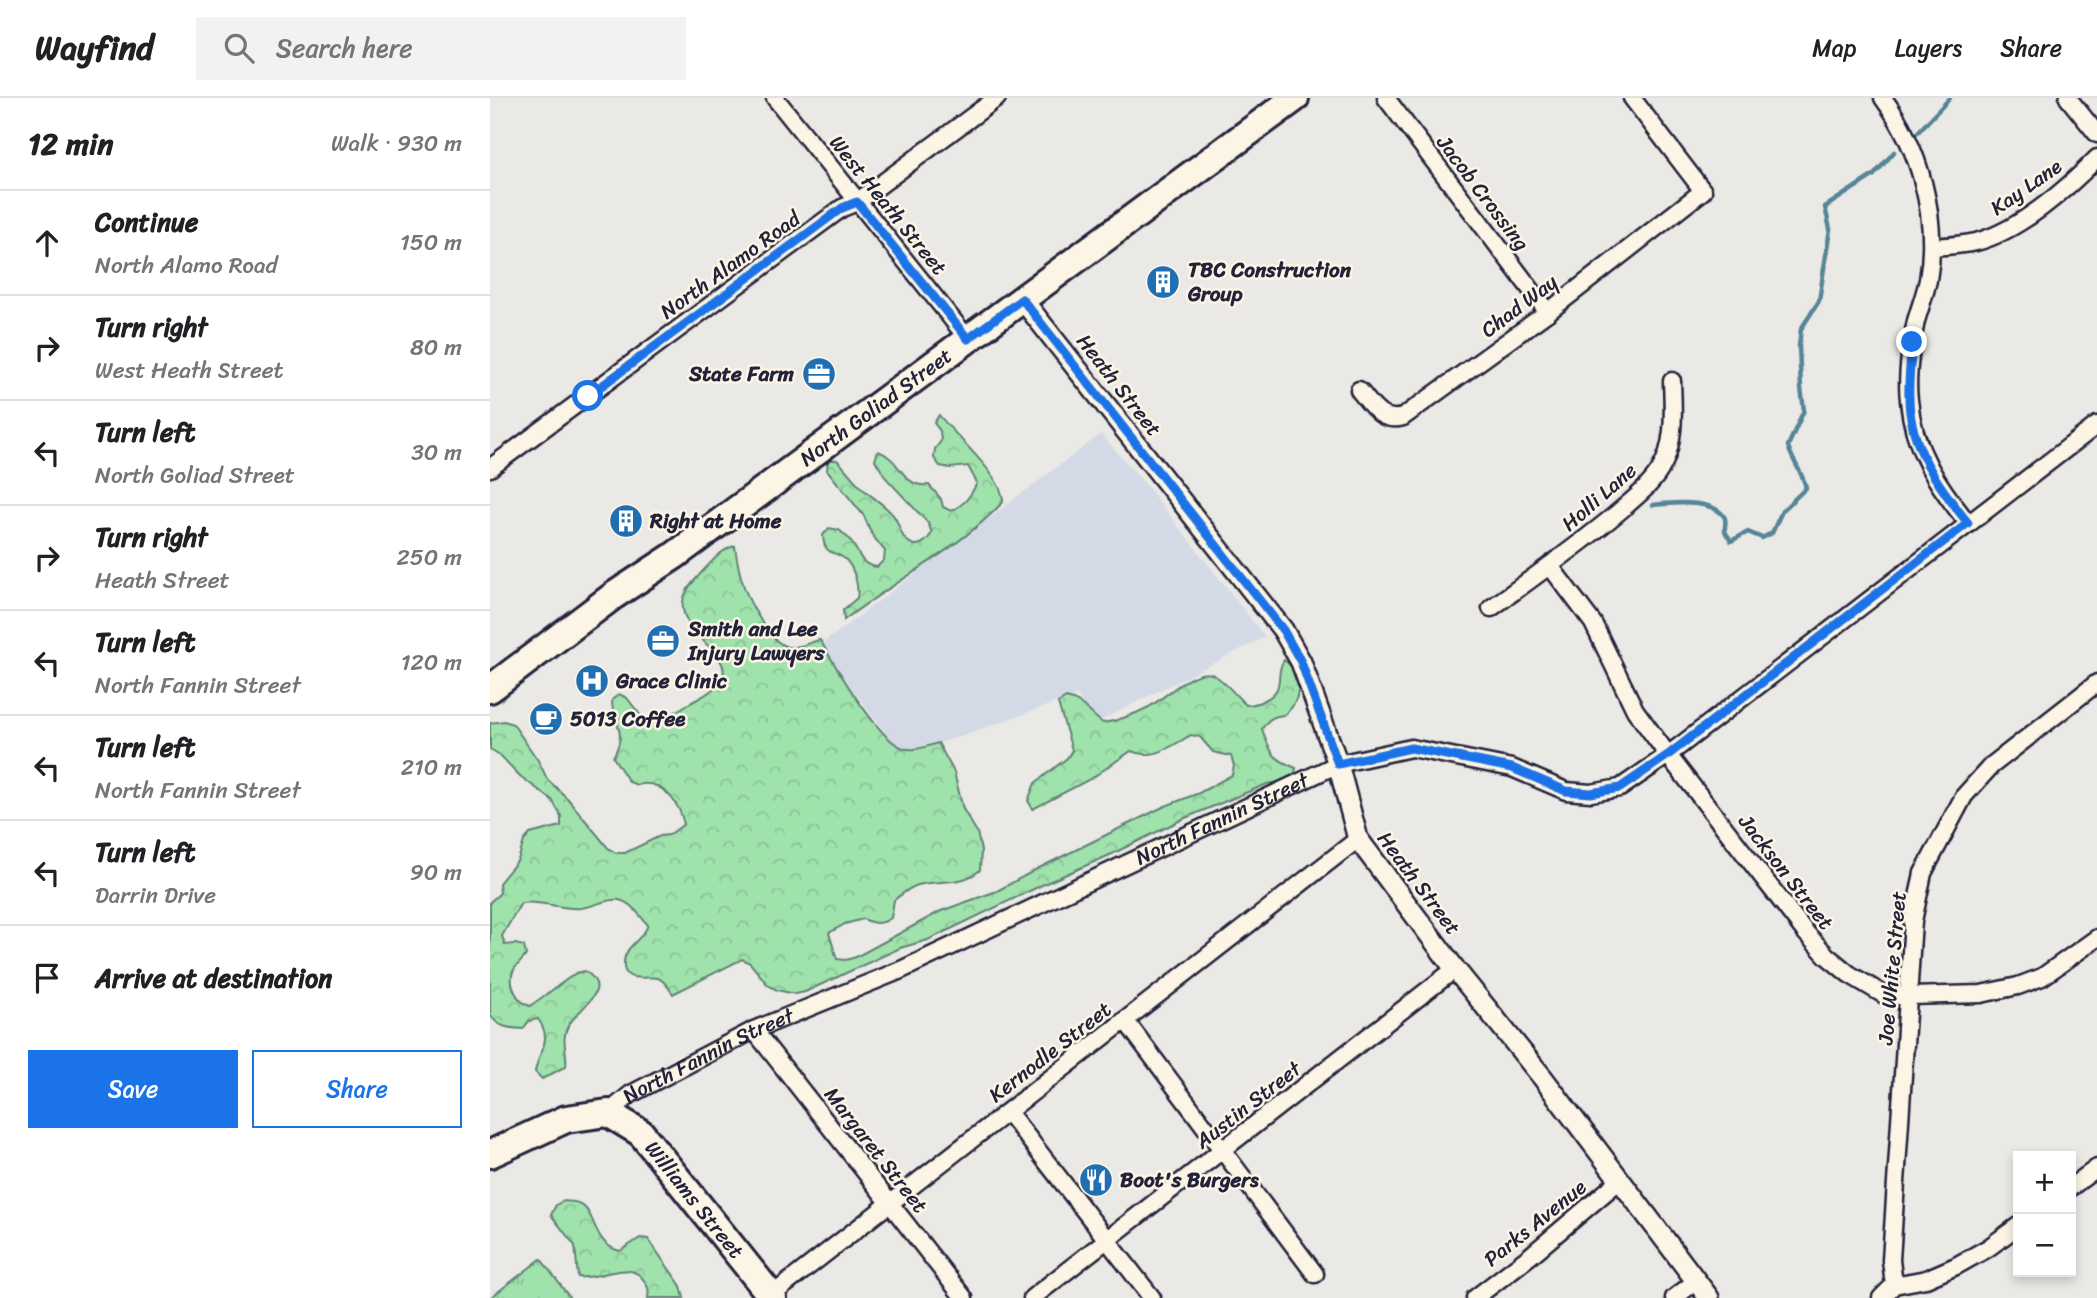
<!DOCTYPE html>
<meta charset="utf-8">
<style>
body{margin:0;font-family:Sriracha,sans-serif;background:#f2f2f2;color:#202124}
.controls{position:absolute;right:21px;bottom:21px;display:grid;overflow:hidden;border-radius:0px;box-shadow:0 4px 10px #0003}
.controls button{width:63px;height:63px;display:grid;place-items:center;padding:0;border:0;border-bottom:2px solid #e0e0e0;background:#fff;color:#202124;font:35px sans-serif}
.stop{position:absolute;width:21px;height:21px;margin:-16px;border:5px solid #1a73e8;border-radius:50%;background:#fff}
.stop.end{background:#1a73e8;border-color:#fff;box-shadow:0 2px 7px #0008}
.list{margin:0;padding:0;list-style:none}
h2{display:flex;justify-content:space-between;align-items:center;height:91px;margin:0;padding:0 28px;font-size:30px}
h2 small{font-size:23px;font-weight:400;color:#757577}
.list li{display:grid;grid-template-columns:46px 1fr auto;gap:21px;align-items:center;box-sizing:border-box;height:105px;padding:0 28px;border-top:2px solid #e0e0e0}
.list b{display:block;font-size:26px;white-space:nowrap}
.list p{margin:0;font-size:23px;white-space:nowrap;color:#757577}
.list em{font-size:23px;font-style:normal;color:#757577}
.actions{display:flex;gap:14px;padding:21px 28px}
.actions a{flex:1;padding:16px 0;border:2px solid #1a73e8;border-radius:0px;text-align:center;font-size:24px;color:#1a73e8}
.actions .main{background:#1a73e8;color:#fff}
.icon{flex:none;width:38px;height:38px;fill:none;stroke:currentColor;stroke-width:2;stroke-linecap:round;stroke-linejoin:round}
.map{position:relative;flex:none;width:1607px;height:1200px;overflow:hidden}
header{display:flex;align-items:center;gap:42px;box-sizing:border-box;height:98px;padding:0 35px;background:#fff;border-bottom:2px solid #e0e0e0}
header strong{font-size:33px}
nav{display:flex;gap:38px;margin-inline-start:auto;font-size:24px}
.search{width:490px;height:63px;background:#f2f2f2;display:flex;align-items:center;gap:18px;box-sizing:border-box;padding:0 24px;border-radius:0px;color:#757577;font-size:26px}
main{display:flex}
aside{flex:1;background:#fff}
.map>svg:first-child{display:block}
</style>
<header>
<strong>Wayfind</strong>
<div class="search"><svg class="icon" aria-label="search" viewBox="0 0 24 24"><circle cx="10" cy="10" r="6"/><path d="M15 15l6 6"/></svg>Search here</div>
<nav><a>Map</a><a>Layers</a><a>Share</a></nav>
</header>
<main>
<aside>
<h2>12 min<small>Walk · 930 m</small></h2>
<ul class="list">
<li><svg class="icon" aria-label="ahead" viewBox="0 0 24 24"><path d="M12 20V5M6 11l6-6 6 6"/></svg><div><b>Continue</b><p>North Alamo Road</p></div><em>150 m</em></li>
<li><svg class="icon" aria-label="right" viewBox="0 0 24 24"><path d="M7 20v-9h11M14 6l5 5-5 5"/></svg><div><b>Turn right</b><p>West Heath Street</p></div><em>80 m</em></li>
<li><svg class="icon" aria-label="left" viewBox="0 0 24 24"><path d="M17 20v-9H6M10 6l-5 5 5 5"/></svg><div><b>Turn left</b><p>North Goliad Street</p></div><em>30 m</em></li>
<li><svg class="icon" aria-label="right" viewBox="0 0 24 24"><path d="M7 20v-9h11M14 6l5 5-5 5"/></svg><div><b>Turn right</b><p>Heath Street</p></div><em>250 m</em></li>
<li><svg class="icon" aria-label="left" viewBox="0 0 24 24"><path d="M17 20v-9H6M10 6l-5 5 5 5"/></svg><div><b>Turn left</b><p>North Fannin Street</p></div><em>120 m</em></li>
<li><svg class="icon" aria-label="left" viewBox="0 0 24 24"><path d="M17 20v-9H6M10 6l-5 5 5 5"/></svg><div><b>Turn left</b><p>North Fannin Street</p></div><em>210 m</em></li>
<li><svg class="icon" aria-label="left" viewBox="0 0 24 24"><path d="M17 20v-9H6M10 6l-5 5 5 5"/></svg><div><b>Turn left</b><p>Darrin Drive</p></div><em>90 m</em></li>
<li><svg class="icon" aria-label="arrive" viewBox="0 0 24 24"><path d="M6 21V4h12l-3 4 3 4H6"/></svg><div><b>Arrive at destination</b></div></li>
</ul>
<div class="actions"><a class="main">Save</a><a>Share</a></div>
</aside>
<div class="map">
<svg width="1607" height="1200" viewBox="0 0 1607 1200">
<defs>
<pattern id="grass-tufts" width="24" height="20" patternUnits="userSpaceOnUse" patternTransform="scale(1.75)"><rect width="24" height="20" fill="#9fe2ac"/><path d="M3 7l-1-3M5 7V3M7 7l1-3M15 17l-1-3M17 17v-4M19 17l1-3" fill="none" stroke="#89c295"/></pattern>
<pattern id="forest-crowns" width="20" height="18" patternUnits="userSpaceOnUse" patternTransform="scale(1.75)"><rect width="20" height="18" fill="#9fe2ac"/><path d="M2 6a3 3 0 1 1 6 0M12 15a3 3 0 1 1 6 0" fill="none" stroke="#89c295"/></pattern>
</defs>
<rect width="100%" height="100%" fill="#eae9e5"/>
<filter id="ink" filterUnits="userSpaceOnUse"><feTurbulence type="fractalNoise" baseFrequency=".0143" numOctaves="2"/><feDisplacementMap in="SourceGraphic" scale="14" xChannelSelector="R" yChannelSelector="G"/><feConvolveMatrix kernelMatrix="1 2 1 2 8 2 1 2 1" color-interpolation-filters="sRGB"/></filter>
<g filter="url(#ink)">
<polygon fill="#d4dae5" points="611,336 656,387 775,539 602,627 588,597 413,658 329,548"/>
<polygon fill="url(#grass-tufts)" stroke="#608274" stroke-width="2" points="51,1161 80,1200 0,1200"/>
<g fill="url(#forest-crowns)" stroke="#608274" stroke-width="2">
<path d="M 449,317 C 465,338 514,379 513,404 C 468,452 406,482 354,522 L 353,512 L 367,500 C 369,490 365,472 357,463 C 346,451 334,460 333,437 L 339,430 L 349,432 C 354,436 359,440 362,445 C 371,457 370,467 387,469 L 394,462 L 395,453 L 382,437 L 374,418 L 337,372 L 338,362 L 347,362 C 356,371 364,383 373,391 C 383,400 395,407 403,417 C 410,425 410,440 420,445 C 430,451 437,443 442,435 L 438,425 L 396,380 L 385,362 L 388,353 C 412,361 411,390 439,387 L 451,401 L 453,409 L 461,413 C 475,406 480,399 487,385 L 478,368 L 460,370 L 450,368 L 444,360 L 445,351 L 451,343 L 450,333 L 444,325 Z"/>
<path d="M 245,448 C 249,480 257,505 277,531 C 283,538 288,547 298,549 C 309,551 319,544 330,542 C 344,566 387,639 411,649 C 422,655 436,648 448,645 L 464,674 L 473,711 L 487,734 L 491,753 L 490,772 C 472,788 450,781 428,787 C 420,789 411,797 404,802 L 401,820 C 391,827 384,826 373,821 L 355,826 L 339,835 L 347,861 L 356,862 L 366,859 L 451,813 L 507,793 L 549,770 L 673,709 L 709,695 L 742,677 L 744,668 L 741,658 L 723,654 L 710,639 L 701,637 C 681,648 664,663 641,653 L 602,680 L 543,711 L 538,703 L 545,685 L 577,660 L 582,652 L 568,605 L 576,600 C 594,603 599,616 613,625 C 628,623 645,616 659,609 C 675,600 706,567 724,577 C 736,584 746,598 756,607 C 766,607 782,601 787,591 C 791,581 787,572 794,562 C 814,576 812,603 794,617 C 783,618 778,621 772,631 C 781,655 781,660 806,670 L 804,679 L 796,683 L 777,686 L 695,720 L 622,756 L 554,786 L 438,842 L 410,850 L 315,894 L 305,896 L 287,892 L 278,887 L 260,865 L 252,861 L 183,896 C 179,890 175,883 168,880 C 156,877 132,887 134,864 C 135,847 153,842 158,827 C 150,818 142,805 129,802 C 118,800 103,809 91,810 C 71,812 51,802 31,805 L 12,838 L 15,847 L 25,846 L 34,848 L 36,857 C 33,862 28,866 25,870 C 16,884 27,904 40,908 L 86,875 L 95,873 C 126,893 86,910 77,930 C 71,942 78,955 76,968 L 52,981 L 45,974 C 48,953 64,943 48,921 L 39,923 L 33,931 C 19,930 9,930 0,917 L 0,804 L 10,795 L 9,785 L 28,762 L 34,743 L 40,736 L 71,728 L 71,718 L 62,702 L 30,678 L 10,657 L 0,651 L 0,625 L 14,623 L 23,626 L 49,664 L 57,681 L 78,701 L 118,750 L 126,755 L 135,755 L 170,738 L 179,737 L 194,726 C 189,704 171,680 147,687 L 139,684 L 123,659 C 139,630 122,628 122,602 L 129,596 L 137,600 L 155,623 C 174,623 187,612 204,603 C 274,567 199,549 193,511 C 191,496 202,485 212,474 C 222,464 231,451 245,448 Z"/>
<path d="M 73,1103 C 78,1104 86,1103 90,1106 C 106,1114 103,1147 130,1153 L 150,1140 L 158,1141 L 191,1188 L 194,1200 L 158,1200 C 159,1193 159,1190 155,1184 C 141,1159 108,1183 88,1179 L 85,1148 L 61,1117 L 66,1107 Z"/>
</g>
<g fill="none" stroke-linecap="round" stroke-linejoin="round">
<g stroke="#568598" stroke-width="4.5">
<polyline points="1428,34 1460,0"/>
<path d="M 1163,407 C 1181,405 1220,401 1233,417 C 1238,422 1234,427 1235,433 C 1236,436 1239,439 1241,443 L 1258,434 L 1272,440 L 1282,435 L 1292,413 L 1316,390 C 1313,375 1302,363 1298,348 L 1314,312 L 1311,290 L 1309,248 L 1311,231 L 1329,203 L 1340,131 L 1335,109 L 1384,77 L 1404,54"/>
</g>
<g stroke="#22223b" stroke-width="21">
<g id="minor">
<polyline points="285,0 478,241"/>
<polyline points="896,0 1058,214"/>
<path d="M 1393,0 C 1430,50 1449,120 1438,182 C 1435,196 1430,209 1426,223 C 1421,247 1416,277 1419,302 C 1423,351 1448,388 1478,425"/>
<polyline points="1578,0 1607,36"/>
<path d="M 1442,149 C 1456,148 1472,147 1486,144 C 1529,133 1577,91 1607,60"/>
<path d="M 869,292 C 882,308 891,325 913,319 L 1058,214 L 1213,93 L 1142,0"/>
<polyline points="0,370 352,110 367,104 507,0"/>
<polyline points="1060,468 1103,525 1145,612 1178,657 1316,835 1337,858 1359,876 1396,898 1420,898 1491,896 1528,888 1552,879 1607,840"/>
<path d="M 1001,510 C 1043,480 1085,450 1125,417 C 1141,403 1159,390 1170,372 C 1186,346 1183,311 1182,283"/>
<polyline points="635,922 825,1176"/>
<polyline points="264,932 474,1200"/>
<polyline points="518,1014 662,1200"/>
<path id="s1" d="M 118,1015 L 141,996 L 264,932 L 411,872 L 848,666 L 921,650 L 1022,670 L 1076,693 L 1101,695 L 1130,690 L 1178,657 L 1607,327"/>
<polyline points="1581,1089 1607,1070"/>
<polyline points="1404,1187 1401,1162 1423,823 1433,775 1474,698 1501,668 1607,585"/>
<polyline points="278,1200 868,741"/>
<polyline points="542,1200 965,871"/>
<polyline points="985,1200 1040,1158 1130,1082"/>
<polyline points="1184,1200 1206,1183"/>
<polyline points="1391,1200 1404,1187 1436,1181 1466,1168 1498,1150 1528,1128"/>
</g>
</g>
<g stroke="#22223b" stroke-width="24">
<polyline id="tertiary" points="532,201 793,532 811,564 848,666 868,741 965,871 1053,980 1219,1200"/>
</g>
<g stroke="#22223b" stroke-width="32">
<g id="primary">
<path id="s2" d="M 0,591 L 123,498 L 184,458 L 805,0"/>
<path id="s3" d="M 0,1056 L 76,1021 L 118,1015 L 151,1035 L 283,1200"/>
</g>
</g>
<use href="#minor" stroke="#fcf5e5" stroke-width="16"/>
<use href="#tertiary" stroke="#fcf5e5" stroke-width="19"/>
<use href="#primary" stroke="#fcf5e5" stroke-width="26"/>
</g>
</g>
<g fill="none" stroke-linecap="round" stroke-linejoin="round" filter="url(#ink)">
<path stroke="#1a73e8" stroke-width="9" d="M 98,298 L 352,110 L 367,104 L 478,241 L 532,201 L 793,532 L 811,564 L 848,666 L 921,650 L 1022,670 L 1076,693 L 1101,695 L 1130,690 L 1178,657 L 1478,425 C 1449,389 1419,348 1419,299 C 1418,281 1421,262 1422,244"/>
</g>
<defs>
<g id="building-disc" transform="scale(1.75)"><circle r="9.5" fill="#1f6fb2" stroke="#fcf5e5"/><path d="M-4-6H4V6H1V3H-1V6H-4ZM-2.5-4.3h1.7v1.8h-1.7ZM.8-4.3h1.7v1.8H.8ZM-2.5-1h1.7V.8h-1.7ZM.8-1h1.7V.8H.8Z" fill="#fff"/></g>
<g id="office-disc" transform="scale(1.75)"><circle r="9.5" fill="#1f6fb2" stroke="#fcf5e5"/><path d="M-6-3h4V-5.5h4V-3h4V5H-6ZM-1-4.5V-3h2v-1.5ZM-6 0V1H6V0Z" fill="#fff"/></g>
<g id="hospital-disc" transform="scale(1.75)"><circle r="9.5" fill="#1f6fb2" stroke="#fcf5e5"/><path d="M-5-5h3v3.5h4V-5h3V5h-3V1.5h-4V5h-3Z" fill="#fff"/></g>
<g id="cafe-disc" transform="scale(1.75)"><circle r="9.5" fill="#1f6fb2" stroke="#fcf5e5"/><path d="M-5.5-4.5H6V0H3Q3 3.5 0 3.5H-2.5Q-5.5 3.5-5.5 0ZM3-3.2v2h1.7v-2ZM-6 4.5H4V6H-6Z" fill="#fff"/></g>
<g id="restaurant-disc" transform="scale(1.75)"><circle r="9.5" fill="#1f6fb2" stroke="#fcf5e5"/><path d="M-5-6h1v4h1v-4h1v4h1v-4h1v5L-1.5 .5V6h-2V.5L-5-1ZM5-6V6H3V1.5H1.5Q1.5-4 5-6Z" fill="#fff"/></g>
</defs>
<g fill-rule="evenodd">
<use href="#building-disc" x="673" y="184"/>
<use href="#office-disc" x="329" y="276"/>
<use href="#building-disc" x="136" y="423"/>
<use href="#office-disc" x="173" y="543"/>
<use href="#hospital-disc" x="102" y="583"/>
<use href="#cafe-disc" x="56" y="621"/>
<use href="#restaurant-disc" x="606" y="1082"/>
</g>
<g text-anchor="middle" stroke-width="5" stroke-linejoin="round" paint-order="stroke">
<g font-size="21" fill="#22223b" stroke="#fcf5e5">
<text transform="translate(1536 89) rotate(-35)" y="7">Kay Lane</text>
<text transform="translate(993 95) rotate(53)" y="7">Jacob Crossing</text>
<text transform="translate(398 107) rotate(51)" y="7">West Heath Street</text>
<text transform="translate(240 167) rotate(-36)" y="7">North Alamo Road</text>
<text transform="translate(1029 208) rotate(-37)" y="7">Chad Way</text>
<text transform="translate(629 287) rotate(52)" y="7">Heath Street</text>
<text dy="7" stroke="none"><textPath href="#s2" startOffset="478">North Goliad Street</textPath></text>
<text transform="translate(1109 399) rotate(-41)" y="7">Holli Lane</text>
<text dy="7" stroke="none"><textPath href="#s1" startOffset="682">North Fannin Street</textPath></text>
<text transform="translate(1296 774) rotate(52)" y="7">Jackson Street</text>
<text transform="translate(929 785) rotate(53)" y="7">Heath Street</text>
<text transform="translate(1402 870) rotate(-85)" y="7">Joe White Street</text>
<text transform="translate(560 954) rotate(-38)" y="7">Kernodle Street</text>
<text dy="7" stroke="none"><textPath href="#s1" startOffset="116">North Fannin Street</textPath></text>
<text transform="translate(758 1007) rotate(-38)" y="7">Austin Street</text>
<text transform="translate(386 1052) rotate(52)" y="7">Margaret Street</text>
<text dy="7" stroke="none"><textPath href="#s3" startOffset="250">Williams Street</textPath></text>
<text transform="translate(1045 1125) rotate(-39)" y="7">Parks Avenue</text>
</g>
<g font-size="21" font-weight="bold" fill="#22223b" stroke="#fcf5e5" text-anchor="start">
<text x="698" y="179">TBC Construction<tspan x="698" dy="24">Group</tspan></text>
<text x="304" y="283" text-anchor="end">State Farm</text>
<text x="160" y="430">Right at Home</text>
<text x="198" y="538">Smith and Lee<tspan x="198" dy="24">Injury Lawyers</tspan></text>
<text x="126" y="590">Grace Clinic</text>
<text x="80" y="628">5013 Coffee</text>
<text x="630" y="1089">Boot's Burgers</text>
</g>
</g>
</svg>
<div class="controls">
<button>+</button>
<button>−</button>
</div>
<div class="stop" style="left:98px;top:298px"></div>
<div class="stop end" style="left:1422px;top:244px"></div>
</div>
</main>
